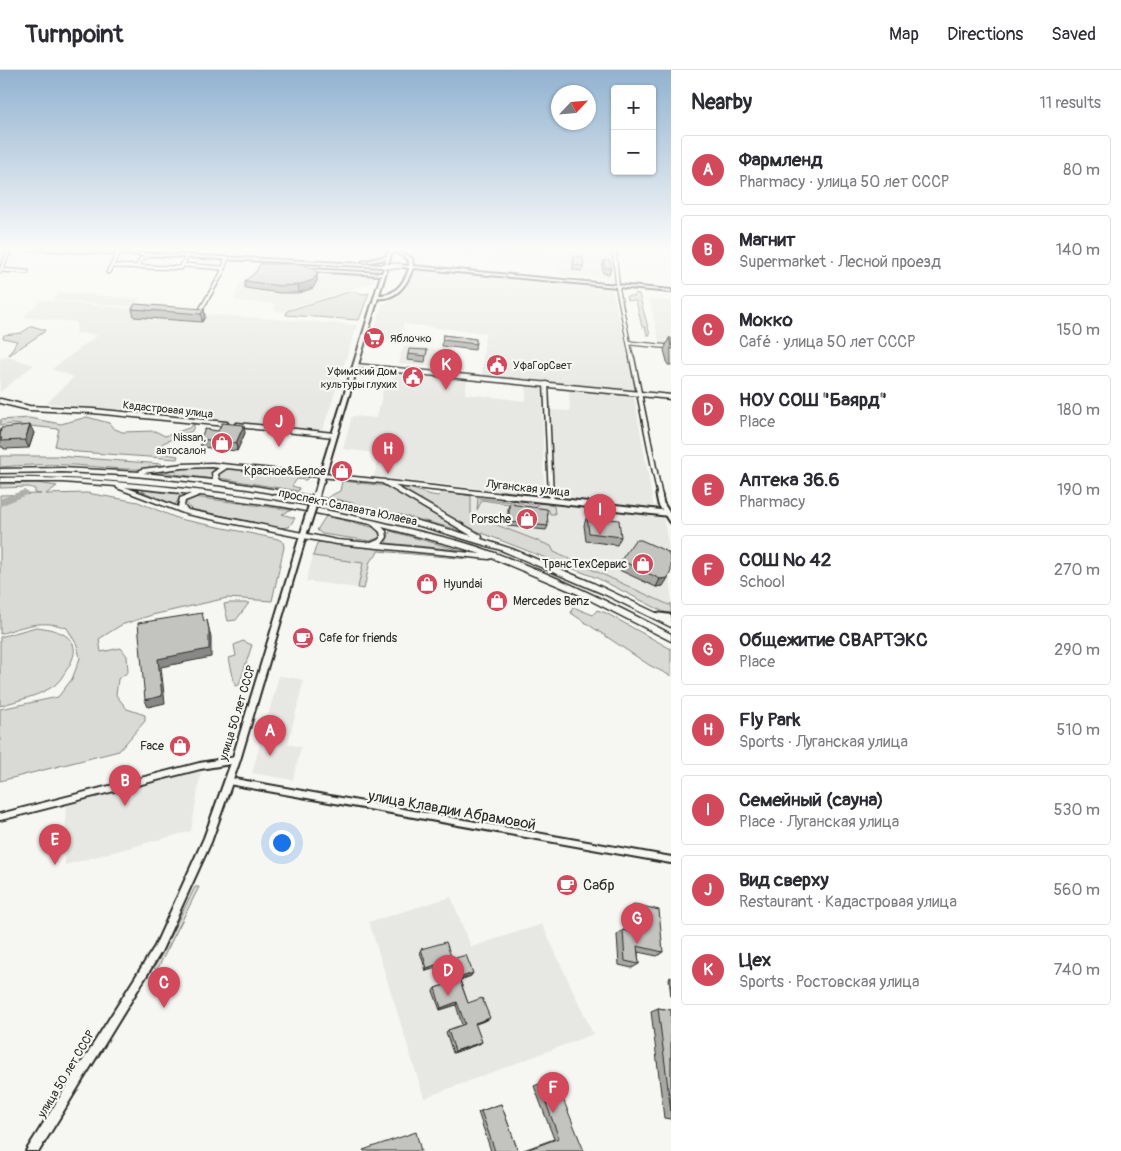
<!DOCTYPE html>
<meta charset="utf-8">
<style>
body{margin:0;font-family:Pangolin,sans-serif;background:#f2f2f3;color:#2b2b33}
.controls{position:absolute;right:15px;top:15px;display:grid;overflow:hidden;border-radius:5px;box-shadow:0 1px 4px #0004}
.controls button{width:45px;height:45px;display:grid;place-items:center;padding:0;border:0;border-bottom:1px solid #e1e1e2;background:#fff;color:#2b2b33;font:25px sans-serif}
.compass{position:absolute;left:551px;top:15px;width:45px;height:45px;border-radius:50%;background:#fff;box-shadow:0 1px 4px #0004;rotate:64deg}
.you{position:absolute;left:281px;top:772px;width:18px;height:18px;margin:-12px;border:4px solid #fff;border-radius:50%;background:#1a73e8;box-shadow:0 0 0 8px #1a73e833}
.badge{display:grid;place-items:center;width:32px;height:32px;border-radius:50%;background:#d1495b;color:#fff;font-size:16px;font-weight:700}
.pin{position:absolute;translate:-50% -41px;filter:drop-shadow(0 1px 2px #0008)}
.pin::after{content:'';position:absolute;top:26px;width:18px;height:15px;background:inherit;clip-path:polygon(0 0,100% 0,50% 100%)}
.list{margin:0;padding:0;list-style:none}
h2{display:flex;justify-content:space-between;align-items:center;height:65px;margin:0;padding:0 20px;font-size:21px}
h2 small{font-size:16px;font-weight:400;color:#7c7c81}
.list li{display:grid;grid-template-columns:32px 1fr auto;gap:15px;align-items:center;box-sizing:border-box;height:70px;margin:0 10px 10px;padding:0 10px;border:1px solid #e1e1e2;border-radius:5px}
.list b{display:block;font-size:19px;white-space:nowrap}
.list p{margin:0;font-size:16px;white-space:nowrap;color:#7c7c81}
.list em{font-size:16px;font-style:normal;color:#7c7c81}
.map{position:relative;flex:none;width:671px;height:1081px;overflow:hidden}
header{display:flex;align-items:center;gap:30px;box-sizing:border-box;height:70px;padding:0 25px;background:#fff;border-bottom:1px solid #e1e1e2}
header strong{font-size:24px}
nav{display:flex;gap:28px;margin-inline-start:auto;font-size:18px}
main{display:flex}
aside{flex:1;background:#fff}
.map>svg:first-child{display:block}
</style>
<header>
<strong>Turnpoint</strong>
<nav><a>Map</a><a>Directions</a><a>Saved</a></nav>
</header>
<main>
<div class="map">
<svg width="671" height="1081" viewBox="0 0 671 1081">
<rect width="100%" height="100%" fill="#f6f6f2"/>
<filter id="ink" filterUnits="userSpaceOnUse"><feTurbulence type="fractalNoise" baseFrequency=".02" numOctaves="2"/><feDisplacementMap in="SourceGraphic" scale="10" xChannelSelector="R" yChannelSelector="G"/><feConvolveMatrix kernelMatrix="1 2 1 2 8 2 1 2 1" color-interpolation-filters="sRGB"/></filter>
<g filter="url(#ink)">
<g fill="#e7e7e3">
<polygon points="423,179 482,182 482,188 422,183"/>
<polygon points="493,179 535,179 611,185 613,209 558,205 558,194 491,191"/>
<polygon points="255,196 291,197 313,202 374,206 373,212 281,242 274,240 275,234 234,231 240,213 248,211"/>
<polygon points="412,200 612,219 637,322 482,306 485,263 403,254 400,273 371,270 382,235 401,222"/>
<polygon points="61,222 139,229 133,237 52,230"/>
<polygon points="649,229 671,231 671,276 660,275"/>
<polygon points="42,230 133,239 357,255 322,362 47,333 74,307 52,299 98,265 77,263 76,252 23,247"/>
<polygon points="403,276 436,279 433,297 399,294"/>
<polygon points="7,286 34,295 0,322 0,289"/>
<polygon points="395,302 467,308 465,324 526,331 526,315 542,317 544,423 539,425 374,407 377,393 369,382 343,379 352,346 377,348 385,312 392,313"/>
<polygon points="569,319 634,326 654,438 554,426 551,340 570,341"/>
<polygon points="471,426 663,446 669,478 664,486 671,515 671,533 669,535 554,482 550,476 471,444"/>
<polygon points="313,486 363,493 358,518 306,511"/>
<polygon points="279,606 301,609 303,613 288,674 301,677 293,710 252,703"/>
<polygon points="203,690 191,761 65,795 66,727"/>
<polygon points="451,827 471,877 542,854 593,964 424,1028 369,852"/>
</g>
<g fill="#d9d9d5" stroke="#828280">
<polygon points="352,221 363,224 369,223 359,250 286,245 287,241"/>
<polygon points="635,223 639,224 650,265 647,265 645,257 642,257 636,231 627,230 626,226 635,226"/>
<polygon points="32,256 45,260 44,262 9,285 17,271 3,268 4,265 21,263"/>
<polygon points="87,347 109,353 113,358 122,362 155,361 165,366 189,358 195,353 192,361 163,373 157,382 178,386 177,389 78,382 55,376 59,359 11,354 0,356 0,350 29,348 61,354"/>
<path d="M 0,386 L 57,386 L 162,394 C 152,405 88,395 70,395 C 47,394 23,395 0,397 Z"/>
<polygon points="196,397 216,398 212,403 212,409 160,402"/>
<polygon points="228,397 306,406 308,407 306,410 297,409 292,416 299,418 298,421 219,408 218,404"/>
<polygon points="342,411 387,416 464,461 328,427 340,421"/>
<path d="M 0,414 L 37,413 L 57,416 L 46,424 L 87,423 L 138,432 L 179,449 L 278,469 L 283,472 L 284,477 L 272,531 L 227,528 L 152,545 L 121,555 L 99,569 L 101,582 L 121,578 L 127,586 L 128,602 L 118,609 L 116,625 L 127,639 L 145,645 L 145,651 L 119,681 L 0,711 L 0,639 L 58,627 L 72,609 L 80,588 L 77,575 L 67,558 C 43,549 24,556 0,564 L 0,425 L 41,424 L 35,423 L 35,419 L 29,417 L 0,418 Z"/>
<path d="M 396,415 C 412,417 422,424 438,426 L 443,421 L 471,426 L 471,445 L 551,476 L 554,482 L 669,535 L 671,533 L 671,543 L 664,542 L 597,508 L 464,456 Z"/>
<polygon points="142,420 178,424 180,426 175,435 141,421"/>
<polygon points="194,427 292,440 282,444 295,448 289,457 279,458 191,439 185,432"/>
<polygon points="478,428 538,435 543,431 547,432 548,435 554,436 555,444 550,444 549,440 482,430 477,440"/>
<polygon points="326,446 376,458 381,467 370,471 322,464 317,460"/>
<polygon points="390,461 459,480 386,473"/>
<polygon points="320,472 469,486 468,489 458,488 378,481 376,486 370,491 364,519 358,518 363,493 313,486 317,473"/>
<polygon points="230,533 249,533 236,550 228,551 224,534"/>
<polygon points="573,537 593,545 597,540 606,543 671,579 671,606 649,595 571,543"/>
<path d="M 36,557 C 58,559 86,568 69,596 C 65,602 61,610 55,615 C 40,626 18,630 0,636 L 0,567 Z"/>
<polygon points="243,571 252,575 239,615 235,616 229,588 236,586 234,575"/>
<polygon points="195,817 199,817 157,900 154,898"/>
</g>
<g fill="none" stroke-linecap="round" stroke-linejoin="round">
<polygon fill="#aeaeab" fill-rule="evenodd" points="24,420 29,423 27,425 0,436 0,429"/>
<g stroke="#2b2b2b" stroke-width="5.5">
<g id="street-far3">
<polyline points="614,179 618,220 632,290"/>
<polyline points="183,195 223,198"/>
<polyline points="111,196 181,198 187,186"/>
<polyline points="137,197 141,189 150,185"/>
<polyline points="1,200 27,202"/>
<polyline points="0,202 10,179"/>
<polyline points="108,202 118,184"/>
<polyline points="200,241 221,205 227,188"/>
<polyline points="630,273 671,277"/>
</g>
</g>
<g stroke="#2b2b2b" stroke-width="7">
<g id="street-far2">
<polyline points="632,288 660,427"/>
<polyline points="356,296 671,327"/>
<polyline points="546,314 551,427"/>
<polyline points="0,331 29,338 93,341 226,354"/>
<polyline points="237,355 334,365"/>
<polyline points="388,413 513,427"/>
</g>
</g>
<g stroke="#2b2b2b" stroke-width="9">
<g id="street-far1">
<polyline points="502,425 665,443"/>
<polyline points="551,425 551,430"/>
<polyline points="659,425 661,434 671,450"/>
</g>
</g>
<g stroke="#2b2b2b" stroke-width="10">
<g id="street">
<polyline points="229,711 671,790"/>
<polyline points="0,747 200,696 236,690"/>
</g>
</g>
<g stroke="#2b2b2b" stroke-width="4">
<g id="secondary">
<path d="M 22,179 L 57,179 L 384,195 L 386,189 L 364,193 L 362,192 L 387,186 L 389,179 C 397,179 404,184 412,188 L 413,196 L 671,220 L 671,222 L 413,198 C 407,214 397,230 378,228 L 323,413 L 320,415 L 317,413 L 381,205 L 308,201 L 306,200 L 308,199 L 382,203 L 384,197 ZM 392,182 L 398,183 L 409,190 L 409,196 L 400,195 L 398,196 L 409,198 L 409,199 C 404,213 395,226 379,225 Z"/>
<polygon points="306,454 309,456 240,690 211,772 161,882 39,1081 26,1081 155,876 204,768 232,690 303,456"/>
<polygon points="657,543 671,545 671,551 655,548 654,546 655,544"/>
</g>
</g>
<g stroke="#2b2b2b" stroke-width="3">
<g id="primary">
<path d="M 212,393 L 385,410 L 481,465 L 482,467 L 481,469 L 512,479 L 593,513 L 671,550 L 671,557 L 604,524 L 501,480 L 431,459 L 372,443 L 311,430 L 248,419 L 186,411 L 124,405 L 62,402 L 0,403 L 0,399 L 62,398 L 140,402 L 139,401 L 142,399 L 182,394 ZM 212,397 L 219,398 L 212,403 L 213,410 L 143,403 L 182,398 ZM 227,398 L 382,413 L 472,466 C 390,442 306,423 222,411 L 219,409 L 218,404 Z"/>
<path d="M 0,408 C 60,407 118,412 177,418 C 254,426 330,439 405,458 C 429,464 454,469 478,477 C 545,500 609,532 671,564 L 671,571 L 578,524 L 492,488 L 489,489 L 337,474 L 303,468 L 186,444 L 117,418 L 116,416 L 62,412 L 0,412 ZM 125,417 L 191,424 L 180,428 L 178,437 ZM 200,425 L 285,437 L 371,454 L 380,462 L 381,467 L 378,470 L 371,473 L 337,470 L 188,440 L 184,436 L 185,431 ZM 382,457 L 455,476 L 481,484 L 382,474 L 387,467 L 386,461 Z"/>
</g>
</g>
<use href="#street-far3" stroke="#f6f6f2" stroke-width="3"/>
<use href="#street-far2" stroke="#f6f6f2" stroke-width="4"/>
<use href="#street-far1" stroke="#f6f6f2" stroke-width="5"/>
<use href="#street" stroke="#f6f6f2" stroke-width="6"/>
<use href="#secondary" fill="#f6f6f2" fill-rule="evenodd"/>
<use href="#primary" fill="#f6f6f2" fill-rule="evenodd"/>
<g stroke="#2b2b2b" stroke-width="7" stroke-linecap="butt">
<polyline id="secondary-bridge-far2" points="384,196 400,196"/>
</g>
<g stroke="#2b2b2b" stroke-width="8" stroke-linecap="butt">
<polyline id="secondary-bridge-far1" points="316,427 320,413"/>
</g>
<g stroke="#2b2b2b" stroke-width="11" stroke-linecap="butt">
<polyline id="secondary-bridge" points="306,456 316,425"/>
</g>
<use href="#secondary-bridge-far2" stroke="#f6f6f2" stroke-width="4.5"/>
<use href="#secondary-bridge-far1" stroke="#f6f6f2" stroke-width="5"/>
<use href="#secondary-bridge" stroke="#f6f6f2" stroke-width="7"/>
</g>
<g fill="#a8a8a5" stroke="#2b2b2b">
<polygon points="574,186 584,196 582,201 573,200 573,192"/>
<polygon points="604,190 611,198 609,204 603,203 602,196"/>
<polygon points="317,204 317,211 313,218 299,223 280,223 245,218 245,211"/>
<polygon points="132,239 204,239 205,247 202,252 134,247"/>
<polygon points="443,265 476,269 475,280 442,276"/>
<polygon points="669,268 671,268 671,295 668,295 664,280"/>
<polygon points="427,280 425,292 407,290 408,284"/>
<polygon points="0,360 34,363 29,378 4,379 3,377 0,377"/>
<polygon points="245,363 237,381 201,377 200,369"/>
<polygon points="509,434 548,456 546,460 508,456 508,439"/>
<polygon points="587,446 621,467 617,475 586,471 584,455"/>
<polygon points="641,470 663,516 656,517 617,499 621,490"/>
<polygon points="634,834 663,882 657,886 638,882 639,894 632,898 619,895 617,865 623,860 629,861 628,840"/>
<polygon points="421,879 452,889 471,906 460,910 468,933 487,950 475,954 482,972 479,974 453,983 446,962 448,960 462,955 456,935 440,940 433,921 435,918 448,914 442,896 426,901 420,882"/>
<polygon points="671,907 671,927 669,908"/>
<polygon points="658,938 671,940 671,1049 664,1048 651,941"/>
<polygon points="539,1014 584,1081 521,1081 554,1069 534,1016"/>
<polygon points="501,1034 518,1081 491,1081 478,1042"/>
</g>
<g fill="#888886" stroke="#2b2b2b">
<polygon points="317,204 317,211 313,218 299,223 298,215"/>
<polygon points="204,239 205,247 202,252 201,244"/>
<polygon points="30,355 34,363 29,378 25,370"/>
<polygon points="244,355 245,363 237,381 236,373"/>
<polygon points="668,508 663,516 656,517 660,509"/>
<polygon points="207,550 211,568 211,587 161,597 165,633 148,637 145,630 158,589"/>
<polygon points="444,892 442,896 426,901 427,898"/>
<polygon points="473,903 471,906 457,911 459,908"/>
<polygon points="457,932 456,935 440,940 441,938"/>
<polygon points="490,948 487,950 473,955 475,953"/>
<polygon points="482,972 479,974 453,983 455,981"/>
</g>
<g fill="#c3c3c0" stroke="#2b2b2b">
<polygon points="574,186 583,187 584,196 574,195"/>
<polygon points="604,190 610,191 611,198 605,198"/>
<polygon points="260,194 302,194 315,200 317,204 313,210 298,215 280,216 245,211 256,202"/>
<polygon points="135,234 204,239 201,244 132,239"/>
<polygon points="443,265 476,269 476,274 442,270"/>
<polygon points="669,268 671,268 671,276"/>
<polygon points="409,279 427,280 426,286 408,284"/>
<polygon points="222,353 244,355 236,373 200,369 205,359 218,361"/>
<polygon points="30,355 25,370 0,371 2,368 0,368 1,358"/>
<polygon points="509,434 547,439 548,456 509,452"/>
<polygon points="587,446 619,450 621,467 589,463"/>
<polygon points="635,470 641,470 668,482 671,491 671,501 668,508 660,509 621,490"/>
<polygon points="202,543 204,551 207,550 209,560 209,579 158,589 162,626 145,630 138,553"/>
<polygon points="634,834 659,840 663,882 637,876 639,894 625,891 623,860 636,863"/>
<polygon points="446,872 452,889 466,885 473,903 459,908 468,933 482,928 490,948 475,953 482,972 455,981 448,960 465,954 457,932 441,938 435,918 451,913 444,892 427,898 421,879"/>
<polygon points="658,938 671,940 671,1042"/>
<polygon points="555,1009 584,1081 524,1081 559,1068 539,1014"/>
<polygon points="501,1034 518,1081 495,1081 481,1041"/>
<polygon points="416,1062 421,1081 364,1081 363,1080"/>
</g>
</g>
<linearGradient id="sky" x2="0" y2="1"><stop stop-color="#91b2d0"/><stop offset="0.54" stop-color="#fbfbf9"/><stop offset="1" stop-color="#fbfbf9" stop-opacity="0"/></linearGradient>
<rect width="671" height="331" fill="url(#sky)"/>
<defs>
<g id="supermarket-disc" transform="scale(1.125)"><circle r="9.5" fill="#d1495b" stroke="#f6f6f2"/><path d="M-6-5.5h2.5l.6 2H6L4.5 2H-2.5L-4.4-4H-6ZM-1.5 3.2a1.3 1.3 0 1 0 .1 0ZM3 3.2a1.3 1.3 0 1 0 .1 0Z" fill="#fff"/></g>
<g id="civic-disc" transform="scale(1.125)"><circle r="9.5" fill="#d1495b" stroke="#f6f6f2"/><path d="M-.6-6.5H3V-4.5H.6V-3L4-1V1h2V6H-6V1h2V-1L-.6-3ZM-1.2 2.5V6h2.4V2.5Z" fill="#fff"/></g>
<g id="shop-disc" transform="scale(1.125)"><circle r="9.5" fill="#d1495b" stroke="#f6f6f2"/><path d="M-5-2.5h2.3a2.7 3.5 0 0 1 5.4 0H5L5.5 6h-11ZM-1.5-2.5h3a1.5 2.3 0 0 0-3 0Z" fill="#fff"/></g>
<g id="cafe-disc" transform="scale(1.125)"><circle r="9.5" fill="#d1495b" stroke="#f6f6f2"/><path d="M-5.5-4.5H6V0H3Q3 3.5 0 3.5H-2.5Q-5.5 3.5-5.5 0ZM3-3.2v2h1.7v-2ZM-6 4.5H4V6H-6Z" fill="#fff"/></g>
</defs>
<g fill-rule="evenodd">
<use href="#supermarket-disc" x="374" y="268"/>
<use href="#civic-disc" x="497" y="295"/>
<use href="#civic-disc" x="413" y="307"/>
<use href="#shop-disc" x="222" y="373"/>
<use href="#shop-disc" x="342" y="401"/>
<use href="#shop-disc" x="527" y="449"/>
<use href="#shop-disc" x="643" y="494"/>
<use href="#shop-disc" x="427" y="514"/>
<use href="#shop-disc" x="497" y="531"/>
<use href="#cafe-disc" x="303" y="568"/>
<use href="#shop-disc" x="180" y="676"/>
<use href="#cafe-disc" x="567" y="815"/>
</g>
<g text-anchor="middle" stroke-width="4.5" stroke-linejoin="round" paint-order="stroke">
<g font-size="11" fill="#2b2b2b" stroke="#f6f6f2" text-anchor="start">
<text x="390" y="272">Яблочко</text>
<text x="513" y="299">УфаГорСвет</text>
<text x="397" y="305" text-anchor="end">Уфимский Дом<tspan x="397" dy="13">культуры глухих</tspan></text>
<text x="206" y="371" text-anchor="end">Nissan,<tspan x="206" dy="13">автосалон</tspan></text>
</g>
<g font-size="11" fill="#2b2b2b" stroke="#f6f6f2">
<text transform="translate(168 339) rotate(6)" y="4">Кадастровая улица</text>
</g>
<g font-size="12" fill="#2b2b2b" stroke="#f6f6f2" text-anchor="end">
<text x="326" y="405">Красное&amp;Белое</text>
<text x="511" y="453">Porsche</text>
<text x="627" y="498">ТрансТехСервис</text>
<text x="443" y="518" text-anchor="start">Hyundai</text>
<text x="513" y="535" text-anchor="start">Mercedes Benz</text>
<text x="319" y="572" text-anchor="start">Cafe for friends</text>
<text x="164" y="680">Face</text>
</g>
<g font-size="12" fill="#2b2b2b" stroke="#f6f6f2">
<text transform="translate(528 418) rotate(6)" y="4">Луганская улица</text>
<text transform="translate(348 437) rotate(12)" y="4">проспект Салавата Юлаева</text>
<text transform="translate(237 643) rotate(-73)" y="4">улица 50 лет СССР</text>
<text transform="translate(66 1004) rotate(-59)" y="4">улица 50 лет СССР</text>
</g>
<g font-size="15" fill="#2b2b2b" stroke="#f6f6f2">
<text transform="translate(452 740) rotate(10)" y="5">улица Клавдии Абрамовой</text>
</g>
<g font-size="15" fill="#2b2b2b" stroke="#f6f6f2" text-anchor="start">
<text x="583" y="820">Сабр</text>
</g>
</g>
</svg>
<div class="controls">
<button>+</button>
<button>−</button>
</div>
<svg class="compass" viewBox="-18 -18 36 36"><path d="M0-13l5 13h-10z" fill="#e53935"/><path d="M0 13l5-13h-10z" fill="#7c7c81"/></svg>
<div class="you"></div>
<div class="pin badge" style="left:270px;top:686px">A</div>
<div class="pin badge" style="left:125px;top:736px">B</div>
<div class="pin badge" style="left:164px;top:938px">C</div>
<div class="pin badge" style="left:448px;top:926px">D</div>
<div class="pin badge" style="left:55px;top:795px">E</div>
<div class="pin badge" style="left:553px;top:1043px">F</div>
<div class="pin badge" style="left:637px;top:874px">G</div>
<div class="pin badge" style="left:388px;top:404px">H</div>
<div class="pin badge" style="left:600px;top:465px">I</div>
<div class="pin badge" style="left:279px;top:377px">J</div>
<div class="pin badge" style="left:446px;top:320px">K</div>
</div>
<aside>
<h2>Nearby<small>11 results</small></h2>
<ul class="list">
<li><span class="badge">A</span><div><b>Фармленд</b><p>Pharmacy · улица 50 лет СССР</p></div><em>80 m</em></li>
<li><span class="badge">B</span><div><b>Магнит</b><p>Supermarket · Лесной проезд</p></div><em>140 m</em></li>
<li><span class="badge">C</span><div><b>Мокко</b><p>Café · улица 50 лет СССР</p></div><em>150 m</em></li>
<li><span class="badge">D</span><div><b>НОУ СОШ &quot;Баярд&quot;</b><p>Place</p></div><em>180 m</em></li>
<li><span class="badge">E</span><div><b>Аптека 36.6</b><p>Pharmacy</p></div><em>190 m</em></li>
<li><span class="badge">F</span><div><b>СОШ № 42</b><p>School</p></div><em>270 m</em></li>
<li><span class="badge">G</span><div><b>Общежитие СВАРТЭКС</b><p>Place</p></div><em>290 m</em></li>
<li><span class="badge">H</span><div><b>Fly Park</b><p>Sports · Луганская улица</p></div><em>510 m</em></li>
<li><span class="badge">I</span><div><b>Семейный (сауна)</b><p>Place · Луганская улица</p></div><em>530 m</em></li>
<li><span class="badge">J</span><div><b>Вид сверху</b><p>Restaurant · Кадастровая улица</p></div><em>560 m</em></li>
<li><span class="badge">K</span><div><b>Цех</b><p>Sports · Ростовская улица</p></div><em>740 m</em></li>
</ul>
</aside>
</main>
